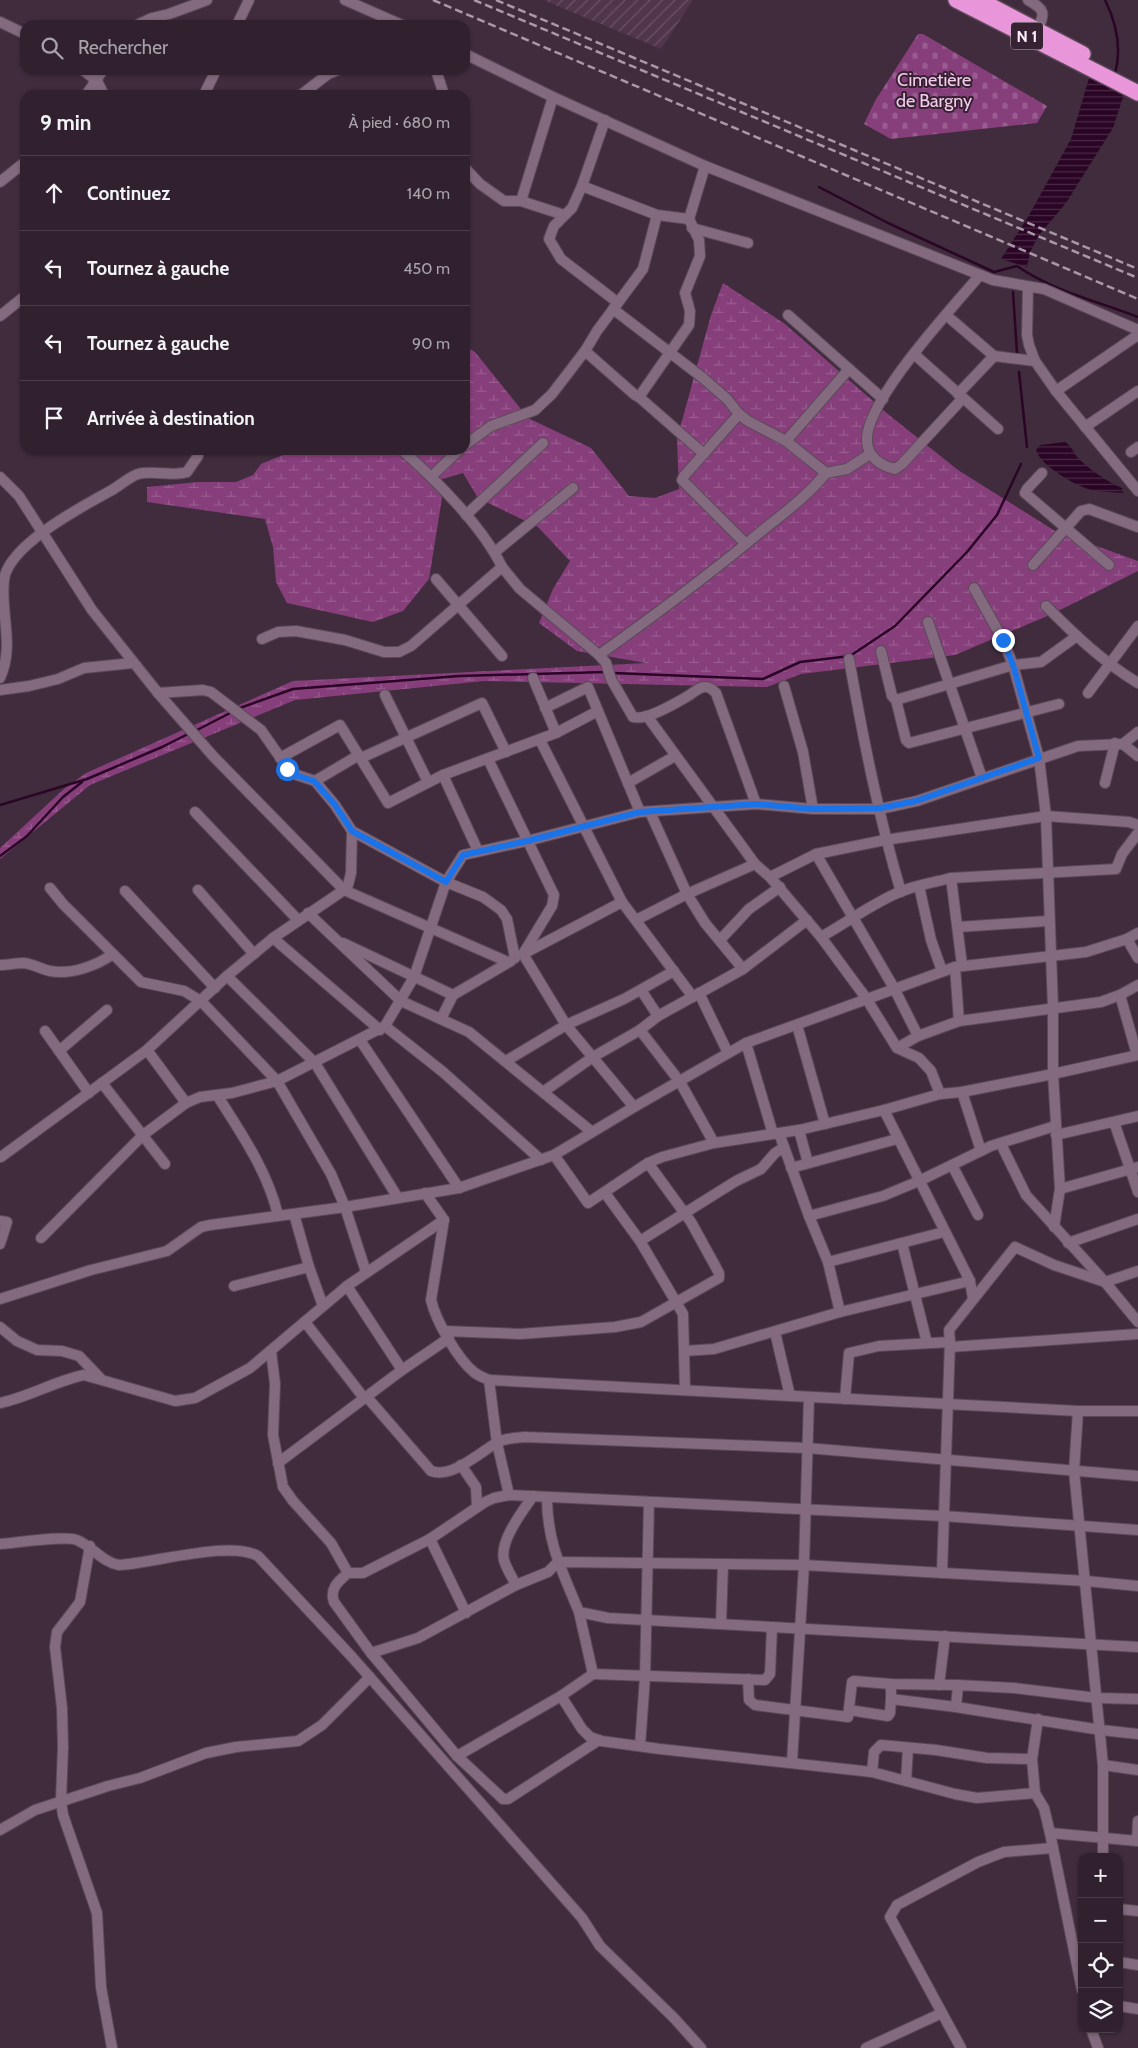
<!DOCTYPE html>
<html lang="fr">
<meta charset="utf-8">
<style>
body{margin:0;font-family:Cabin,sans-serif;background:#3d2e3a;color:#f1f3f6}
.controls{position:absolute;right:15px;bottom:15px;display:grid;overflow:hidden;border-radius:10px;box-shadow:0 1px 4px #0004}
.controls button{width:45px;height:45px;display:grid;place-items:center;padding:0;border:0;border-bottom:1px solid #4c3e4a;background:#31212e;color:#f1f3f6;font:25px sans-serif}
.stop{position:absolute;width:15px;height:15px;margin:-11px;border:4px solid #1a73e8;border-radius:50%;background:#fff}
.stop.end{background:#1a73e8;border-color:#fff;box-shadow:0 1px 5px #0008}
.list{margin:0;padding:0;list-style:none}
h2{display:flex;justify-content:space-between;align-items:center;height:65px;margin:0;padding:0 20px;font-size:21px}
h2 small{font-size:16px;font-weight:400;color:#a8a3aa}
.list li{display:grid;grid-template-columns:32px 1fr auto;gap:15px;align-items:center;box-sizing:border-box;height:75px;padding:0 20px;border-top:1px solid #4c3e4a}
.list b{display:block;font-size:19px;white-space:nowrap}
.list em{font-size:16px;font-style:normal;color:#a8a3aa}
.icon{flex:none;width:28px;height:28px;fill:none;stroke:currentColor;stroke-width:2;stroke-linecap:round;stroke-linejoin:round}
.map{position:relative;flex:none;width:1138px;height:2048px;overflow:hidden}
.search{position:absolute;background:#31212e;box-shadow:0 1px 4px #0004;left:20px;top:20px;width:450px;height:55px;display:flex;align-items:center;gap:12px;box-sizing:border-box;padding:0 18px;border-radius:15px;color:#a8a3aa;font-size:19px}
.panel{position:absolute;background:#31212e;box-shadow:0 1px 4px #0004;left:20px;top:90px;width:450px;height:365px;border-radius:15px}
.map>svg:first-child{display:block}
</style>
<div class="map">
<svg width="1138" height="2048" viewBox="0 0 1138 2048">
<defs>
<pattern id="industrial-furrows" width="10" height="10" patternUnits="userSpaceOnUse" patternTransform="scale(1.25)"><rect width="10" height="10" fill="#50354b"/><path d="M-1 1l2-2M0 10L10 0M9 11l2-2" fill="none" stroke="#6a5366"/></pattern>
<pattern id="wetland-marsh" width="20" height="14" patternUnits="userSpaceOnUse" patternTransform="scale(1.25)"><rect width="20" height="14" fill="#873f7c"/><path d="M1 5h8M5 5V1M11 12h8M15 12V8" fill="none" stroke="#995b90"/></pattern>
<pattern id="cemetery-stones" width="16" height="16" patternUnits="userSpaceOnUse" patternTransform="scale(1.25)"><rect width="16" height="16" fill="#873f7c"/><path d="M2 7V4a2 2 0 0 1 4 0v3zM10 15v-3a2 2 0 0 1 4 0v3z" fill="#995b90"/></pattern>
<pattern id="water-rules" width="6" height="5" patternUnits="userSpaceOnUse" patternTransform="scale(1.25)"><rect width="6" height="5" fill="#2a0525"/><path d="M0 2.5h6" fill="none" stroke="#4a2a46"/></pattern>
</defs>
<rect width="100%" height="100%" fill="#412c3d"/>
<polygon fill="url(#industrial-furrows)" points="543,0 693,0 661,49"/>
<polygon fill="url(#wetland-marsh)" points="723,283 785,324 889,415 958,470 1055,531 1138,561 1138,571 1052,614 955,655 801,674 767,687 484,681 295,700 90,785 0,859 0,848 64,789 86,773 293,681 646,663 577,651 539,623 553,589 570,561 538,527 478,498 463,473 439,480 442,498 429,579 403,611 373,622 287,603 276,582 273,547 265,519 147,502 147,487 198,482 236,482 253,475 261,464 295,450 465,450 465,346 475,352 528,418 591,448 629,496 655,498 679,489 677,439 711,315"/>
<polygon fill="url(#cemetery-stones)" points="918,34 923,34 1047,106 1037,123 891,139 864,124 875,101"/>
<g fill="url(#water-rules)">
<polygon points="1089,78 1124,94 1113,128 1066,203 1039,235 1030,252 1027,267 1001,259 1028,217 1071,139"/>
<path d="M 1065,442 C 1071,445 1073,452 1077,457 C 1090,470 1106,481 1122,488 L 1123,493 C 1112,492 1099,492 1088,489 C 1073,484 1040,465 1036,450 L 1040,445 Z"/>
</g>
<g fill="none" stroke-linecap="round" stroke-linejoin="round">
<g stroke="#2a0525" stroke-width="2.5">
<path d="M 1105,0 C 1117,24 1122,48 1115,74"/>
<path d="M 819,187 L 888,223 L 994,272 L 1017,266 C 1053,291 1097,301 1138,317"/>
<polyline points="1013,292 1017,353"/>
<polyline points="1019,372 1027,447"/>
<polyline points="613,673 763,679 800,662 850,656 895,626 967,552 997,515 1021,464"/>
<polyline points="237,709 293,689 459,676 605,672"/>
<polyline points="195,731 232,712"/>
<polyline points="0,805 87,779 162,747 190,733"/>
<polyline points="0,856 27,836 63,797 82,782"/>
</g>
<g stroke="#5b4958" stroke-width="12">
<g id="minor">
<polyline points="345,0 402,25"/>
<path d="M 1028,0 C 1045,10 1045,12 1038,29"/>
<polyline points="0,22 25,34"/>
<polyline points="137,25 152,18 169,14 207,0"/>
<polyline points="237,25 249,0"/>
<polyline points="465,54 553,97 705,166 993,280 1044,289 1138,330"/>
<polyline points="83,70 97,81 104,95"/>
<polyline points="436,70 444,95"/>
<polyline points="86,95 103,70"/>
<polyline points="204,95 216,70"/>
<polyline points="301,95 328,74 338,70"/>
<polyline points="605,120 582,186 657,215 689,219"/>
<polyline points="465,168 480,184 504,201 521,201 564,215"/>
<polyline points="0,182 25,162"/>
<polyline points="582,186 572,208 554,226 549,239 561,259 617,302"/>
<polyline points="521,201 553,97"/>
<polyline points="692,228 748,243"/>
<polyline points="1028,287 1027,335 1029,345 1035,361 1056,391 1138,491"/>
<polyline points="613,309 703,378 727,399 739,414 748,421 786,441 826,473 847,469 870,454"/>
<polyline points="788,315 883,399"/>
<polyline points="946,315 994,356"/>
<polyline points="0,316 25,296"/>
<polyline points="585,351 597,331 643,269 657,215"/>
<polyline points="914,354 998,429"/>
<polyline points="1056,391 1138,335"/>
<polyline points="958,394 994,356 1035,361"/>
<polyline points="639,397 704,454"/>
<path d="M 963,398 L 902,464 L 895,469 C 881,466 868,457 867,442 C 863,403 954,306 980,275"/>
<polyline points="739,414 684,476 682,480 746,544"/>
<polyline points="1085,427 1138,391"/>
<polyline points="786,441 849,369"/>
<polyline points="465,445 491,426 535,410 552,394 585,351 635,395 639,397 689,325 690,311 685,293 700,256 699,240 689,219 705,166"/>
<path d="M 402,450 C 436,480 483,527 502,567"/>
<polyline points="1131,452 1138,447"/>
<polyline points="1042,473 1027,489 1025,493 1109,565"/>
<polyline points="432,476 459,450"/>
<polyline points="0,477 19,496 92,610 158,693 203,690 211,692 261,730 291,773 315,781 335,805 352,831 351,873 348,885 344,890 273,938 227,976 147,1050 1,1157"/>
<polyline points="466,515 543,443"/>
<polyline points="495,552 573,488"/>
<polyline points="1033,565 1081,511 1089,509 1138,527"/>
<polyline points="436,579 502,656"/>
<polyline points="974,588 1003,640 1013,665 1039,758 1046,816 1053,1008 1053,1074 1060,1189 1054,1227"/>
<path d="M 1046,606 C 1075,635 1103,662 1138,683"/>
<polyline points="928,622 982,778"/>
<path d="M 262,639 L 278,632 L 296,631 L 345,640 L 384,652 L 399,652 L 411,646 L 502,567 L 520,589 L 599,655 L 606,663 L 611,679 L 633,717 C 646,721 676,703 688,696 C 693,693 700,686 706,687 C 710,687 713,690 716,693 L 756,804"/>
<polyline points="881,651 892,696 896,700 906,740 909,743 1059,704"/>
<path d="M 599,655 C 651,618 702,580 752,539 C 777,518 805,499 826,473"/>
<path d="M 849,659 C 863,737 878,815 901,892"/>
<path d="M 0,678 C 15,645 0,613 4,580 C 8,545 83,506 112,490 C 121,485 129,477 138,474 C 154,470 172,477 187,472 L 198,456 L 199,450"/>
<polyline points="533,678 556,733"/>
<polyline points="784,686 803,752 813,809"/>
<polyline points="0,690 29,686 58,679 84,668 133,663"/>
<polyline points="158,693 213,756 344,890 508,962"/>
<polyline points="1088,693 1138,626"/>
<polyline points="385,695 428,782"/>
<polyline points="896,700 1013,665 1041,662 1077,636"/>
<polyline points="545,708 588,687 640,812"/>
<polyline points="647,716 755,864 770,877 821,937 866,998 897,1048 919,1058 931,1071 940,1094"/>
<polyline points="540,740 622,902 693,997"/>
<polyline points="1123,744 1138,732"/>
<polyline points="280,758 340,725 388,803 443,775 556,733 598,711"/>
<polyline points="361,758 482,703 506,752"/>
<polyline points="488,759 554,895 552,906 523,954 566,1025 634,1107"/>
<polyline points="443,775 478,851"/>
<polyline points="315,781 359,755"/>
<polyline points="628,783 675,756"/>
<polyline points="1105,783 1115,743"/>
<polyline points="195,812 298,920"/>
<polyline points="650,812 687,894 705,923 743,969"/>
<polyline points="352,831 446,882 483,897 501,910 507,919 515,958"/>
<polyline points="816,854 894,988 918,1036"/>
<polyline points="770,877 816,854 885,840 1046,816 1129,822 1138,825"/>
<polyline points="951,878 962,965"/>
<polyline points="919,886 931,940 942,971"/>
<polyline points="50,888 63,904 113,954"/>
<polyline points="198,890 254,954"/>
<polyline points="125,891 215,988"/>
<polyline points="308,913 401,1001 469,1032 592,1132"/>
<polyline points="636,920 687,894 755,864"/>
<polyline points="958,927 1048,921"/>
<path d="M 821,937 C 848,922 874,902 902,891 C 918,885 935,882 951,878 L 1116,869 L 1122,854 L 1138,833"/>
<polyline points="273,938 380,1030"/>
<polyline points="1127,939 1138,958"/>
<polyline points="720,940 749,909 780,887"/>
<polyline points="343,943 453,995"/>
<polyline points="523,954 622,902"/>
<path d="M 0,965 C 8,965 16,963 24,963 C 33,964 41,969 50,971 C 71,975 96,966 113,954 L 141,982 L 184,991 L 201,1001 L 277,1081 L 331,1174 L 345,1207 L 366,1272"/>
<polyline points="955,967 959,1021"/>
<polyline points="227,976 315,1063 398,1198"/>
<polyline points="641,990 658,1016 743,969 807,920"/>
<polyline points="699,993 728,1053"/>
<polyline points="1120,995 1137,1055"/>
<polyline points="441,1019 453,995 511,961"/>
<polyline points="797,1025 825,1124"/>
<polyline points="385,1026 443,1072 541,1160"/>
<polyline points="640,1030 680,1082 714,1143"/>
<polyline points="45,1031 89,1093"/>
<polyline points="360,1040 459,1188"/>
<polyline points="746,1043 773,1134"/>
<polyline points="897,1048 918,1036 959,1021 1101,1002 1120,995 1138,985"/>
<polyline points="147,1050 186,1103"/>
<polyline points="59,1051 107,1010"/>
<polyline points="506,1061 566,1025 624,999 674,971"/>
<polyline points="102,1083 165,1164"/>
<polyline points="543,1092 593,1057 640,1030 658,1016"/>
<polyline points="962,1092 981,1151"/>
<path d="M 217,1095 C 241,1133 267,1170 278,1215"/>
<polyline points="884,1110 970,1281 973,1299"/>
<polyline points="1114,1122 1138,1192"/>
<polyline points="799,1130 808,1163"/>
<polyline points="779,1133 809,1216 828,1262 840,1312"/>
<polyline points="1056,1135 1138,1116"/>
<polyline points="1001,1144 1026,1195 1105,1282 1138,1322"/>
<polyline points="554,1155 588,1203 648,1163 662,1157 714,1143 799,1130 884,1110 940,1094 962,1092 1053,1074 1138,1055"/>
<polyline points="952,1165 978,1215"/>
<polyline points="791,1168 897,1139"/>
<polyline points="1060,1189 1138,1167"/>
<path d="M 425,1193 L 444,1220 L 431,1300 C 436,1321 458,1360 475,1373 C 479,1376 484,1378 489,1380 L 497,1443 L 509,1495"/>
<polyline points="605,1193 640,1241 683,1314 685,1390"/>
<polyline points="294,1214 309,1267 323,1306"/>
<polyline points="809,1216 883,1196 919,1181 991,1146 1055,1126"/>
<polyline points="0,1221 7,1222 0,1244"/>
<polyline points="41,1238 143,1135 186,1103 200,1097 232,1093 277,1081 385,1026 414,977 446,882 463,855 527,841 640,812 756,804 813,809 880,809 917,801 1078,746 1123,744 1138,756"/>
<polyline points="640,1241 736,1181 761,1169 775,1153 783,1148"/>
<polyline points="902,1243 927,1343"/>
<polyline points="1068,1243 1138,1219"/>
<polyline points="828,1262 944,1232"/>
<polyline points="234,1286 309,1267"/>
<polyline points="347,1286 402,1370"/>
<polyline points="0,1299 91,1270 167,1251 201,1227 210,1225 345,1207 459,1188 554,1155 634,1107 746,1043 955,967 1086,952 1127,939 1138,933"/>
<polyline points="305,1322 364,1398"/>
<polyline points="0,1327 17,1341 37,1350 62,1351 79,1356 100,1378"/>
<polyline points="444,1331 520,1334 615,1327 641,1322 719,1278 719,1273 691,1222 648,1163"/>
<polyline points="775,1332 790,1396"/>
<polyline points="950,1347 1138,1334"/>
<polyline points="271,1351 275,1384 273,1435 283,1487 293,1501 331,1543 348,1573"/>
<polyline points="684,1351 714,1349 840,1312 970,1281"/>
<polyline points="489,1380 1078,1411 1138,1411"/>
<path d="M 366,1396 L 431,1471 C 452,1479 480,1452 498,1442 C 506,1438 516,1438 525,1437 L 807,1448 L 1138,1476"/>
<polyline points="845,1399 849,1353 879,1346 950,1342"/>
<path d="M 0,1403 C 29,1397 55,1381 84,1375 L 175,1401 L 195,1398 L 250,1368 L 347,1286 L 444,1220"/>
<polyline points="1078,1411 1074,1471 1103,1765 1103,1857"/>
<polyline points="278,1463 402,1370 449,1338"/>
<polyline points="461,1465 476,1487 477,1507"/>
<path d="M 547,1497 C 547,1543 562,1570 579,1612 L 608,1618 L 1138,1647"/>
<polyline points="430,1539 466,1613"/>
<path d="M 0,1544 C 15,1543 66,1535 77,1540 C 93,1547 102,1562 119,1565 C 155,1563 230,1540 258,1556 L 352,1657 L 582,1918 L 600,1946 L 674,2018 L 701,2048"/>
<polyline points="90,1546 80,1602 57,1632 55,1647 62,1708 63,1747 61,1801 63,1815 97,1913 101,1987 112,2048"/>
<polyline points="348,1573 363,1573 430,1539 485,1502 494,1498 509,1495 943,1516 1138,1530"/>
<path d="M 348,1573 C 339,1581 329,1588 334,1602 L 371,1653 L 457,1756 L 561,1696 L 593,1674"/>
<polyline points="942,1573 950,1342 949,1330 1015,1247 1054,1265 1105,1282 1138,1271"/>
<polyline points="516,1585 548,1572 558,1562 560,1562 804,1565 1086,1581 1138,1586"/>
<polyline points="579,1612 593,1674 765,1680 770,1674 772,1627"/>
<polyline points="721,1624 723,1564"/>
<path d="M 371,1653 L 418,1638 L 516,1585 C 512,1577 506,1568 504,1560 C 499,1541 523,1511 533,1496"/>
<polyline points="748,1679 749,1700 755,1705 848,1717 852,1682 854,1681 891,1684 958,1685"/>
<polyline points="891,1684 891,1699 956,1707 1101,1730 1138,1734"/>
<polyline points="939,1685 945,1636"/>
<polyline points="561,1696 582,1729 590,1737 601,1741 660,1749 872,1772 955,1794 977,1798 1035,1793"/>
<polyline points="956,1707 958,1685 1014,1688 1097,1698 1138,1699"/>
<polyline points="849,1710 888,1716 890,1713 891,1699"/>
<polyline points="1038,1719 1032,1759 1035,1793 1044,1808 1050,1833 1082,1990"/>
<polyline points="640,1746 645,1677 649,1502"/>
<polyline points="457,1756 503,1799 508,1799 599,1740"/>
<polyline points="792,1762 804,1565 809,1397"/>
<polyline points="1103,1765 1138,1770"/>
<polyline points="872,1772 874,1752 881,1745 936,1750 987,1758 1032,1759"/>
<polyline points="906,1781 908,1748"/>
<polyline points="0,1830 35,1810 108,1786 140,1778 206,1753 236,1747 298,1741 322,1725 370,1677"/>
<polyline points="1050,1833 1138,1841"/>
<polyline points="1137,1841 1138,1821"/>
<polyline points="1119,1909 1138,1911"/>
<polyline points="1119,1962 1138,1965"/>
<polyline points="1119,2006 1138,2009"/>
<polyline points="1091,2029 1098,2048"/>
<polyline points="866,2048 942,2013"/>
<polyline points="961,2048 890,1917 897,1905 978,1862 1004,1852 1053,1848"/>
</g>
</g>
<g stroke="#5b4958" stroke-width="18">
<g id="highway">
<polyline points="956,0 1138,93"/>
<polyline points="980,0 1083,54"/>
</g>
</g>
<use href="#minor" stroke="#836a7e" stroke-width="10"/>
<use href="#highway" stroke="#e896d9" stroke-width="15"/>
<g stroke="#a998a6" stroke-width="2.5" stroke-dasharray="8 4" stroke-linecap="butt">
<polyline points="433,0 1138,299"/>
<polyline points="474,0 1138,278"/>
<polyline points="496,0 1138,269"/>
</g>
</g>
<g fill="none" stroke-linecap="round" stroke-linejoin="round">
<polyline stroke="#1a73e8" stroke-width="6" points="287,769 295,775 314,781 335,805 352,831 446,882 463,855 527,841 640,812 756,804 813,809 880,808 916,801 1039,758 1013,665 1003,640"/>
</g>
<g text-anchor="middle" stroke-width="4" stroke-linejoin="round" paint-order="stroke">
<rect fill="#362232" stroke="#c2b2bf" stroke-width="1" x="1011" y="22.5" width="32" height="27" rx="4"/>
<g font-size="16" font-weight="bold" fill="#fef0fb">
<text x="1027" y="42">N 1</text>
</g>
<g font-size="18" fill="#f5ccec" stroke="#362232">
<text x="934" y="86">Cimetière<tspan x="934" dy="21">de Bargny</tspan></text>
</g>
</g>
</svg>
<div class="controls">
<button>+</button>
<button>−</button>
<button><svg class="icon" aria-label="locate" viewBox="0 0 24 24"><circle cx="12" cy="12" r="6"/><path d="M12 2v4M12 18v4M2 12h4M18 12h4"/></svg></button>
<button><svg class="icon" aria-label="layers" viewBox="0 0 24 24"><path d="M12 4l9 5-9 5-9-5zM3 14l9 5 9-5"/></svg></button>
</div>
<div class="stop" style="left:287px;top:769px"></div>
<div class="stop end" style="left:1003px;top:640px"></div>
<div class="search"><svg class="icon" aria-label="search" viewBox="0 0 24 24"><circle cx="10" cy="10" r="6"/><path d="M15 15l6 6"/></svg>Rechercher</div>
<section class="panel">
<h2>9 min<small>À pied · 680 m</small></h2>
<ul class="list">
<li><svg class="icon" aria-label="ahead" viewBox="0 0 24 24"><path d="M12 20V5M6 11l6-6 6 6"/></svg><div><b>Continuez</b></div><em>140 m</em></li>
<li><svg class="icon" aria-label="left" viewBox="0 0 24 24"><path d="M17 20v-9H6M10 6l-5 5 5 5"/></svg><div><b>Tournez à gauche</b></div><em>450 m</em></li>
<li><svg class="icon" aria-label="left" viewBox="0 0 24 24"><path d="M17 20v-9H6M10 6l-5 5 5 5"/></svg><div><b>Tournez à gauche</b></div><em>90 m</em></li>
<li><svg class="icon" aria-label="arrive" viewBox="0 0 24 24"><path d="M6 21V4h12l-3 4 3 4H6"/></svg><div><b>Arrivée à destination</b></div></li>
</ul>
</section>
</div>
